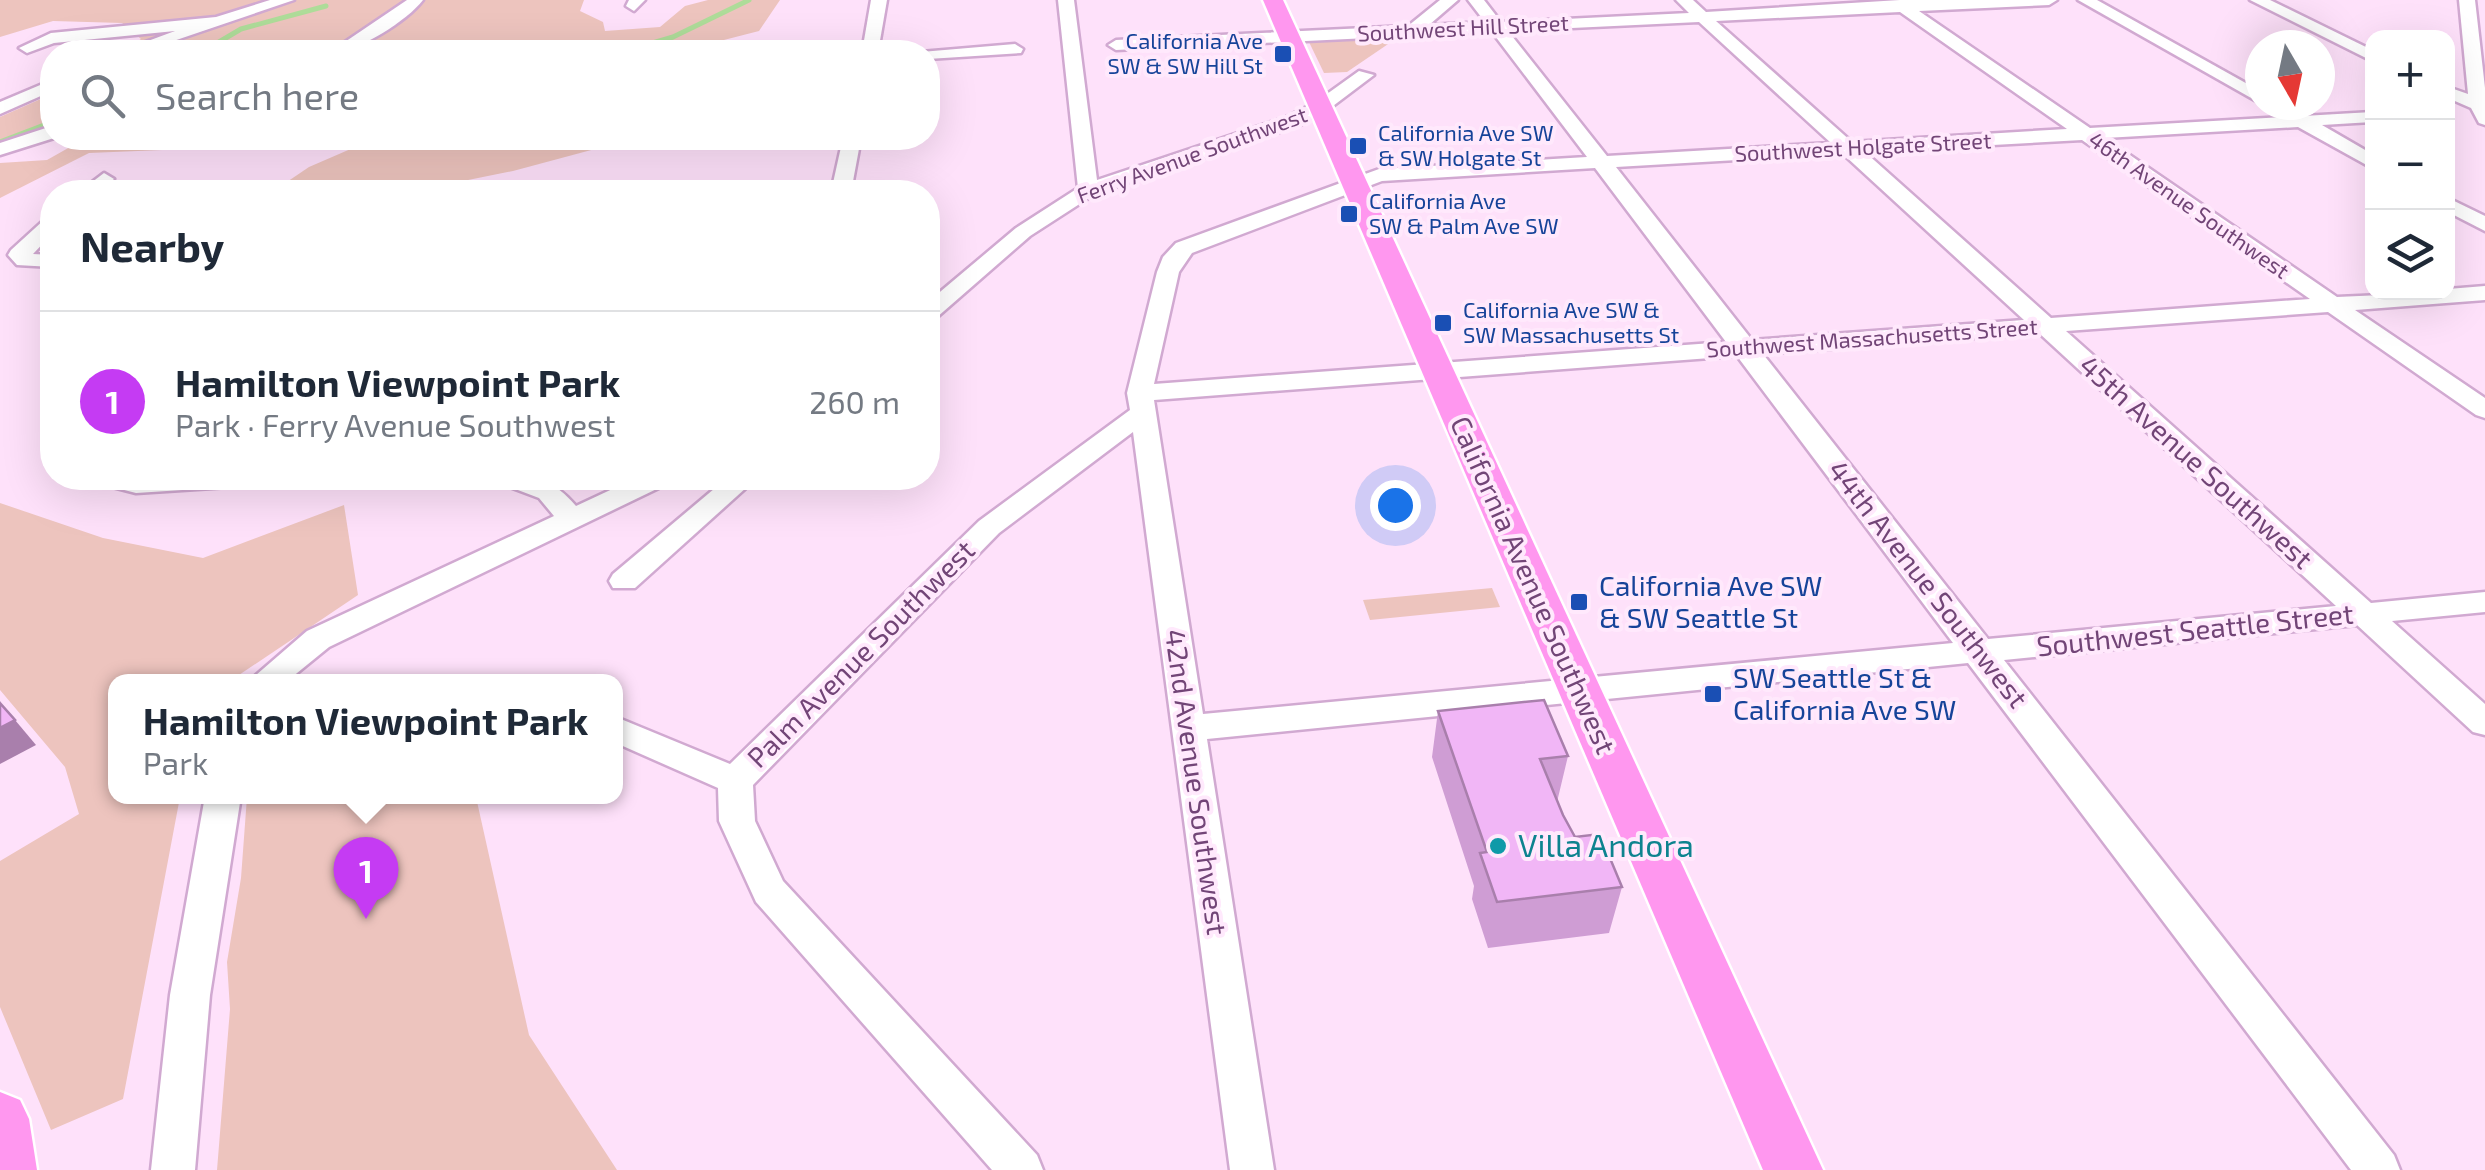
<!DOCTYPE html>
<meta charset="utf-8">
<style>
body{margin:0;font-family:"Exo 2",sans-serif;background:#f2f2f3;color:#1f2937}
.controls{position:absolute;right:30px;top:30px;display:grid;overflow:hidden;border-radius:20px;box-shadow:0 10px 40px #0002}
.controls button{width:90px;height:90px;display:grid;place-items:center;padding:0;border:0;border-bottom:2px solid #e0e1e3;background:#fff;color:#1f2937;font:50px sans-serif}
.compass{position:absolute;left:2245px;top:30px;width:90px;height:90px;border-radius:50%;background:#fff;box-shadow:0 10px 40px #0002;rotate:171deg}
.you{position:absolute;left:1395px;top:505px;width:35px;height:35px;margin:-25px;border:8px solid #fff;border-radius:50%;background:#1a73e8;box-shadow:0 0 0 15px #1a73e833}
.badge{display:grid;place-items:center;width:65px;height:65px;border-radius:50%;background:#c53bf3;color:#fff;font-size:32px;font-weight:700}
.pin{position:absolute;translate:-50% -82px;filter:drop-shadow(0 2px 5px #0008)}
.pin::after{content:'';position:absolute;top:52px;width:35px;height:30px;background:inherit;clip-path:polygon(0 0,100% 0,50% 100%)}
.popup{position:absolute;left:108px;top:674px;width:515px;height:130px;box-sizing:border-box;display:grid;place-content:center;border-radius:20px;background:#fff;filter:drop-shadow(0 2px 8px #0005);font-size:32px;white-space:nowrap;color:#747a83}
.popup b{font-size:38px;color:#1f2937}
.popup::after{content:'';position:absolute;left:50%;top:100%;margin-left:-20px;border:20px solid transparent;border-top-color:#fff}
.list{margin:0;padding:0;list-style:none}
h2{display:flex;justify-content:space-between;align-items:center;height:130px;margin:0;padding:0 40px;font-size:42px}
h2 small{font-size:32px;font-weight:400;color:#747a83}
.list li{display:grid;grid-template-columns:65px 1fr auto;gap:30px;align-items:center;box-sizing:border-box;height:180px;padding:0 40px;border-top:2px solid #e0e1e3}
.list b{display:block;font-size:38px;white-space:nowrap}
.list p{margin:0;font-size:32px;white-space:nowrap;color:#747a83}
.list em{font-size:32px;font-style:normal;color:#747a83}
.icon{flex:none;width:55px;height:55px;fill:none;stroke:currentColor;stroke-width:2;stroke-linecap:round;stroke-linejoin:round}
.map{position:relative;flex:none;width:2485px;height:1170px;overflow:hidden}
.search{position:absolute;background:#fff;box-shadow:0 10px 40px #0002;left:40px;top:40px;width:900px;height:110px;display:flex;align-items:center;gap:25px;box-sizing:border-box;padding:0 35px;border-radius:40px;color:#747a83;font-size:38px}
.panel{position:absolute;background:#fff;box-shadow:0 10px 40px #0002;left:40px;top:180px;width:900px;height:310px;border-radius:40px}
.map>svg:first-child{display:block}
</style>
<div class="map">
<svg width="2485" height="1170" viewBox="0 0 2485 1170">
<rect width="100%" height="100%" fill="#fee1fa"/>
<g fill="#edc4be">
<polygon points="0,0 584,0 580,11 603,22 605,31 660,27 685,6 708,0 780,0 759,31 677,52 121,52 141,39 122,23 53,21 0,37"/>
<polygon points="1397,38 1347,72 1324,73 1309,42"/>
<polygon points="52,94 52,128 0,141 0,117"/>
<polygon points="86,138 243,138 211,148 89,153 0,198 0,163 47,160"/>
<polygon points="376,138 636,138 513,171 409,192 272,192 309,167"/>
<polygon points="0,503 103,538 203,558 344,505 358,595 230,681 116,682 116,796 180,797 123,1099 51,1130 0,1007 0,861 79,814 65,767 0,690"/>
<polygon points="1492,588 1500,607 1370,620 1363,600"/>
<polygon points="247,797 476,797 529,1035 617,1170 217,1170 230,1009 227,962 241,878"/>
</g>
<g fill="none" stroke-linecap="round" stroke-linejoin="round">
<g stroke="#aedc99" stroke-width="5">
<polyline points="202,52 241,29 326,6"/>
<polyline points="622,52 673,37 749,0"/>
<polyline points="0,142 52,122"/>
</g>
<g stroke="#d1a9d1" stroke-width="5">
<g id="minor">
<polygon points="270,0 294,0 141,52 118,52 175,31 54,43 27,53 19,48 51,33 216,17"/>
<path d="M 407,0 L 423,0 C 407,21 355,54 330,52 Z"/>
<polygon points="629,0 645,0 634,11 626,6"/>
<polygon points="871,0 887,0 878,52 862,52"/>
<polygon points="1058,0 1074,0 1097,180 1286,117 1313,104 1359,71 1374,75 1325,112 1300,125 1095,194 1030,236 936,318 928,320 928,302 1016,228 1078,188"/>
<path d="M 1440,0 L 1458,0 L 1429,25 L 1485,22 L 1468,0 L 1484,0 L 1501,22 L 1689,13 L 1676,0 L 1693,0 L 1706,12 L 1900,0 L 2057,0 L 2049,5 L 1919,11 L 2090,128 L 2372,112 L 2372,122 L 2322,125 L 2372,154 L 2372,168 L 2298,127 L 2105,138 L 2337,297 L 2448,292 L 2448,289 L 2485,286 L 2485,300 L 2355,310 L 2485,398 L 2485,418 L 2476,415 L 2328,312 L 2066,331 L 2371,603 L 2485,592 L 2485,612 L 2392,621 L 2485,704 L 2485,735 L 2473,732 L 2357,625 L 2004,660 L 2394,1155 L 2400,1170 L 2351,1170 L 1968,663 L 1207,739 L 1274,1170 L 1230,1170 L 1133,432 L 999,533 L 753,785 L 755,821 L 783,881 L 1037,1155 L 1043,1170 L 992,1170 L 756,902 L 719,821 L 718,788 L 616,743 L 616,717 L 730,764 L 979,521 L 1130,410 L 1127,393 L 1157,272 L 1163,257 L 1176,243 L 1379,169 L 1587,157 L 1492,32 L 1116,50 L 1108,45 L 1116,40 L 1408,26 ZM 1900,12 L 2067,129 L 1852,142 L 1716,21 ZM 1699,22 L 1831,143 L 1607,156 L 1508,31 ZM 2082,140 L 2310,299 L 2051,318 L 1865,152 ZM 1843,154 L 2024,320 L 1752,340 L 1616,167 ZM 1595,168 L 1726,342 L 1154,384 L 1179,272 L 1192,253 L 1382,181 ZM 2039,333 L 2336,606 L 1988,639 L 1763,354 ZM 1737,356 L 1953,643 L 1203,714 L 1154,400 Z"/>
<polygon points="2078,0 2097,0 2260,91 2260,103"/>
<polygon points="2250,0 2270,0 2372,50 2372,61"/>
<polygon points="2459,0 2475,0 2485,88 2485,125 2479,123 2471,108 2448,98 2448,87 2468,94"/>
<polygon points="1015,44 1023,49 1021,53 928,59 928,52 921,52"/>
<polygon points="52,80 52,91 0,114 0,102"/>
<polygon points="52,126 54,138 0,155 0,143"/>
<polygon points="843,138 861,138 851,192 831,192"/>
<polygon points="104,173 114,179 100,192 79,192"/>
<polygon points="2448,198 2485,216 2485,231 2448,212"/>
<polygon points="52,217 52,234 33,254 52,255 52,267 17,265 8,255 11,250 45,219"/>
<polygon points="97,478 258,478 244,486 136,493 101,484"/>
<path d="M 499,478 C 536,478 550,476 576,506 L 636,478 L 671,478 L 667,484 L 329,647 L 286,682 L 248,682 L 307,631 L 554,516 L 539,498 L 502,484 Z"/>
<polygon points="727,478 757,478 635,588 613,588 609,581 613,574"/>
<polygon points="205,796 241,796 210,995 195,1170 151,1170 170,995"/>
</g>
</g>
<g stroke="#fff" stroke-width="5">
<g id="major">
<polygon points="1263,0 1283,0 1823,1170 1763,1170"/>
<polygon points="0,1092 20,1100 29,1119 37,1170 0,1170"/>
</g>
</g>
<use href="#minor" fill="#fff" fill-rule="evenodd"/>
<use href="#major" fill="#ff97ef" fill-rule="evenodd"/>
</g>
<polygon fill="#cf9dd4" points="1438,711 1568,756 1557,802 1563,815 1575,837 1622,887 1609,933 1488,948 1472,899 1474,886 1432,757"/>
<polygon fill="#a97fac" points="15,720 36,745 0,764 0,728"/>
<g fill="#f1b6f6" stroke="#a97fac" stroke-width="2.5">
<polygon points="1544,700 1568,756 1540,759 1563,815 1575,837 1600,834 1622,887 1497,902 1480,853 1487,852 1438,711"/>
<polygon points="0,703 15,720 0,728"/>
</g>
<g fill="#1a4fb4" stroke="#ffe9fc" stroke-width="4">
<rect x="1273" y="44" width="20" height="20" rx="5"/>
<rect x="1348" y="136" width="20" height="20" rx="5"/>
<rect x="1339" y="204" width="20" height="20" rx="5"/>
<rect x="1433" y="313" width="20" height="20" rx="5"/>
<rect x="1569" y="592" width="20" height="20" rx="5"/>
<rect x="1703" y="684" width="20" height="20" rx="5"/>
</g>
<circle fill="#0f9aa8" stroke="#ffe9fc" stroke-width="4" cx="1498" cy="846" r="10"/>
<g text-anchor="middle" stroke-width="8" stroke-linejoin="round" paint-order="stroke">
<g font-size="22" fill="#724577" stroke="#ffe9fc">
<text transform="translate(1463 28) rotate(-3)" y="8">Southwest Hill Street</text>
<text transform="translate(1863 147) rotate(-3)" y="8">Southwest Holgate Street</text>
<text transform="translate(1192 155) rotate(-20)" y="8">Ferry Avenue Southwest</text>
<text transform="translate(2189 205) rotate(35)" y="8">46th Avenue Southwest</text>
<text transform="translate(1872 338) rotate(-4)" y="8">Southwest Massachusetts Street</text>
</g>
<g font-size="22" fill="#164399" stroke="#ffe9fc" text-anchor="start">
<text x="1263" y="49" text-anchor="end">California Ave<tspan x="1263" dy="25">SW &amp; SW Hill St</tspan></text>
<text x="1378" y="141">California Ave SW<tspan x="1378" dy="25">&amp; SW Holgate St</tspan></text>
<text x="1369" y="209">California Ave<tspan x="1369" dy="25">SW &amp; Palm Ave SW</tspan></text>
<text x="1463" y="318">California Ave SW &amp;<tspan x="1463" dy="25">SW Massachusetts St</tspan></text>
</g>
<g font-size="28" fill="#724577" stroke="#ffe9fc">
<text transform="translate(2196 462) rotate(42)" y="10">45th Avenue Southwest</text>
<text transform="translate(1928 584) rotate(52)" y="10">44th Avenue Southwest</text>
<text transform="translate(1533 585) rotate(66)" y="10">California Avenue Southwest</text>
<text transform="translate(2195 630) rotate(-6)" y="10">Southwest Seattle Street</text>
<text transform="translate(861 654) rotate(-45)" y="10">Palm Avenue Southwest</text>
<text transform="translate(1196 782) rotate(82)" y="10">42nd Avenue Southwest</text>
</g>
<g font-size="28" fill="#164399" stroke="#ffe9fc" text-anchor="start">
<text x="1599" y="596">California Ave SW<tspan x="1599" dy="32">&amp; SW Seattle St</tspan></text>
<text x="1733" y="688">SW Seattle St &amp;<tspan x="1733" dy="32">California Ave SW</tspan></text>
</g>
<g font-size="32" fill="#0d838f" stroke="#ffe9fc" text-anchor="start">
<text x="1518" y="857">Villa Andora</text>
</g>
</g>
</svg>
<div class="controls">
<button>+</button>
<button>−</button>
<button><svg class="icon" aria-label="layers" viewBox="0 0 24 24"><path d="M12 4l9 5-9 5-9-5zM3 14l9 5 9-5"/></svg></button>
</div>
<svg class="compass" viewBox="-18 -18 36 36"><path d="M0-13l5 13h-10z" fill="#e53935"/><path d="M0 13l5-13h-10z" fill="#747a83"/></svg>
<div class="you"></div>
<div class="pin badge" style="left:366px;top:919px">1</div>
<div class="popup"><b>Hamilton Viewpoint Park</b>Park</div>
<div class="search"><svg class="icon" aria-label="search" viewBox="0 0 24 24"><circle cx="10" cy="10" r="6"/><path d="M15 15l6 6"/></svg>Search here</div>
<section class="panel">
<h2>Nearby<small></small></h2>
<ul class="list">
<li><span class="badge">1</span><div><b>Hamilton Viewpoint Park</b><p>Park · Ferry Avenue Southwest</p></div><em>260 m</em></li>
</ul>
</section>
</div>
